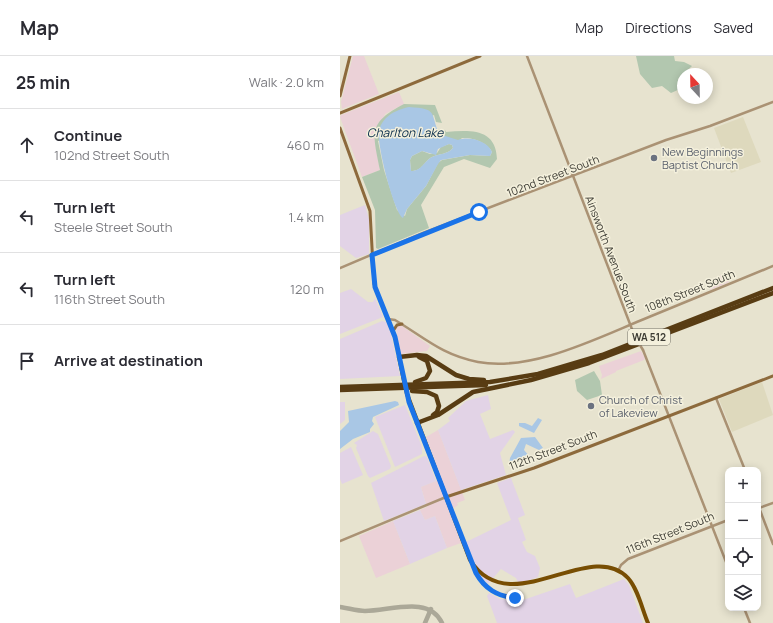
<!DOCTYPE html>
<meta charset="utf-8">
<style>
body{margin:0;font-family:Manrope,sans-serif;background:#f2f2f3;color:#2b2b33}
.controls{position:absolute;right:12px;bottom:12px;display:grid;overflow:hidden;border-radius:8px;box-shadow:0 2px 10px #0003}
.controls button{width:36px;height:36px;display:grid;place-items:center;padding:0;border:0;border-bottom:1px solid #e1e1e2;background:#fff;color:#2b2b33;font:20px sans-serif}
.compass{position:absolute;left:337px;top:12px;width:36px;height:36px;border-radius:50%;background:#fff;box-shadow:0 2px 10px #0003;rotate:338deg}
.stop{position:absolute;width:12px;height:12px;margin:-9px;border:3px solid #1a73e8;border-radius:50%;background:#fff}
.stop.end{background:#1a73e8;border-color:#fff;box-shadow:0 1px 4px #0008}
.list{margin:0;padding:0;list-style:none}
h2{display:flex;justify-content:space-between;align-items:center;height:52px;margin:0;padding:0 16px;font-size:17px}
h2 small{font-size:13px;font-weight:400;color:#7c7c81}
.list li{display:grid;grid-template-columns:26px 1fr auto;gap:12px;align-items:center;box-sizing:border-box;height:72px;padding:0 16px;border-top:1px solid #e1e1e2}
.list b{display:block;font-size:15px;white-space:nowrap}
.list p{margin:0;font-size:13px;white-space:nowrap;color:#7c7c81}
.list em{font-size:13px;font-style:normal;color:#7c7c81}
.icon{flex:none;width:22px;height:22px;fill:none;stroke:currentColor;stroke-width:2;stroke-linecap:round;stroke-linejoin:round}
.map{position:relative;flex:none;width:433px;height:567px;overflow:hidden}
header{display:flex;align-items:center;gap:24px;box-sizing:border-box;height:56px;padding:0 20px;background:#fff;border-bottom:1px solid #e1e1e2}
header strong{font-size:19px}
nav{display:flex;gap:22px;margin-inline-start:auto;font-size:14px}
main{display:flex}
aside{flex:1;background:#fff}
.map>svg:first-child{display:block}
</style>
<header>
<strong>Map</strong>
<nav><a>Map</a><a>Directions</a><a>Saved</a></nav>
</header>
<main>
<aside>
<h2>25 min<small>Walk · 2.0 km</small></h2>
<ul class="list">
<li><svg class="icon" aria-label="ahead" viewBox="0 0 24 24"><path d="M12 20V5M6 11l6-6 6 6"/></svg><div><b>Continue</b><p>102nd Street South</p></div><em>460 m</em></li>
<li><svg class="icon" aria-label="left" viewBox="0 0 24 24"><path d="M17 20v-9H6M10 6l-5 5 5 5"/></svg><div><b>Turn left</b><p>Steele Street South</p></div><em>1.4 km</em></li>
<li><svg class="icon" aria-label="left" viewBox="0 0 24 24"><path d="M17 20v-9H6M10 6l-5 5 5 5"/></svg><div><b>Turn left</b><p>116th Street South</p></div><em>120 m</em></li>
<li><svg class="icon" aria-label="arrive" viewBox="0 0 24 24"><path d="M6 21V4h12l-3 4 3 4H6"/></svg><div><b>Arrive at destination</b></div></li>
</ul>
</aside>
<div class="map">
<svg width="433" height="567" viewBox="0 0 433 567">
<rect width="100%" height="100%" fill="#e7e3cf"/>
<g fill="#ebd1d7">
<polygon points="13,0 24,0 39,38 2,53 1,46"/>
<polygon points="59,36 64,48 45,58 35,87 40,114 22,121 0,61 1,59"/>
<polygon points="386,217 389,226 370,234 367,225"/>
<polygon points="58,270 62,270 90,290 87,295 61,298 56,273"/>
<polygon points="301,295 305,302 304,304 276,315 276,316 261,323 262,319 259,310"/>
<polygon points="98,374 125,444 117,447 118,449 109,455 121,487 107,492 95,460 85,464 80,454 87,451 81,431 96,425 101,421 86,381"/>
<polygon points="53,465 70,508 36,522 19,480"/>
</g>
<g fill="#e2d3e6">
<polygon points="25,149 29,163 29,198 16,202 0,190 0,159"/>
<polygon points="11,233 28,246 33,246 35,242 43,261 0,278 0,237"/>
<polygon points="42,265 46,266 51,278 60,320 0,323 0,283"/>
<polygon points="148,339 151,353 140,358 150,383 173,374 175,376 160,397 166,419 121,434 98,374 110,365 108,362 126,345"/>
<polygon points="0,346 5,346 5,364 0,368"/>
<polygon points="65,349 82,391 82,398 55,411 35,361"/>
<polygon points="33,375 38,378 51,410 50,413 30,422 28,420 16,392 17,389 14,387"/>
<polygon points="11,391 23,419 2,428 0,423 0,397"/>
<polygon points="84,400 87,401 96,425 81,431 86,448 44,465 31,427"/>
<polygon points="171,422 185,459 178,462 186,484 182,486 187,496 195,500 200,512 198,521 179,528 176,522 161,513 148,528 139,518 126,486 171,464 157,427"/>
<polygon points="80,454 85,464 95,460 107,492 70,508 53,465"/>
<polygon points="284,523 289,529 303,567 157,567 147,540 149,537 160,543 180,545 230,528 236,542"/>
</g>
<g fill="#ded9bd">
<polygon points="403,61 421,106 391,117 374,72"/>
<polygon points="422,326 433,359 392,376 379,343"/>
</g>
<g fill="#b2c7af">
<polygon points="296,0 334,0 335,5 344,6 352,10 338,23 340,33 331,37 322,30 312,32 300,18"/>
<path d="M 64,48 L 95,49 L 102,67 L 96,66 L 94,59 L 38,85 L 44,114 L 57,154 L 65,160 L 67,153 L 86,130 L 98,107 L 102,104 L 130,99 L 150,100 L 152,96 C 149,88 133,81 124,82 C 119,82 123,84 118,84 C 113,85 104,80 99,78 L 97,73 L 105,74 L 106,76 C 130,74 156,72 157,103 L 150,112 L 124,103 L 104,111 L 81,149 L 89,172 L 38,193 L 36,192 L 35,154 L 22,121 L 40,114 C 33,77 27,67 64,48 Z"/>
<path d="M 109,88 L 112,89 L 113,92 C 107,99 100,97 92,101 C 84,105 83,115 71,115 L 70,104 L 72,100 L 82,95 L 90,98 L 97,97 L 101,91 Z"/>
<polygon points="254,315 260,325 262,339 247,344 237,335 235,324"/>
</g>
<g fill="#a9c7e5" fill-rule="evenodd">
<path d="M 69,51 C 98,53 90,56 99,78 L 118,84 C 128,80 147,84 152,96 L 150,100 L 130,99 L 101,104 L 98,108 L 86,130 L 67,153 L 63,162 C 54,157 36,86 39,74 C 44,59 56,54 69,51 ZM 109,88 L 112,89 L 113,92 C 107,99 100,97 92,101 C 84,105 82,115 71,115 L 70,104 L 72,100 L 82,95 L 96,99 L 98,93 Z"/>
<polygon points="55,345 58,346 59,349 33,361 32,365 34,368 30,373 30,376 13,383 0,393 0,375 9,366 8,355"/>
<polygon points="198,362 202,364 194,377 179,370 179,367 185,367 192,370"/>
<polygon points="195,381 203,392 199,394 186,388 184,394 190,401 169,410 170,402 181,382"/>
</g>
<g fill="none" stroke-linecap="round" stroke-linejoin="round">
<g stroke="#aba898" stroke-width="4.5">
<path d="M 0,551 C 8,552 17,555 25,555 C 50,555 89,539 102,567"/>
<polyline points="85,567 91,553"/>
</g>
<g stroke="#aa9274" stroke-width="2.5">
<polyline points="187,0 295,281"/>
<polyline points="0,212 83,177 326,84 370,70 433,46"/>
<path d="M 48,263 L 55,264 C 85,282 102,299 138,306 C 193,316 259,281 309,261 C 350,244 392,227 433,210"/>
<polyline points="303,294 388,511"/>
<polyline points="376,342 405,414"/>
<polyline points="418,449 433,488"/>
<polyline points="419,452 433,447"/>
<polyline points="0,485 106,441"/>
<polyline points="278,515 281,509 288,503 388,464"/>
<polyline points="404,552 410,567"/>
</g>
<g stroke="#8d6a3c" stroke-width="3">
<polyline points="0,40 10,0"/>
<polyline points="0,57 140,0"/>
<polyline points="0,72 30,155 34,228 55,281 59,301"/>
<polyline points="53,275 57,269 62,268"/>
<polyline points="106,441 194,412 433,320"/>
</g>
<g stroke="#784e03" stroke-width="4">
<polyline points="59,301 64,325"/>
<path d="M 67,338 L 130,504 C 170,567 250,481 288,522 C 298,533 302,553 308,567"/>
</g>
<g stroke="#583c13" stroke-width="4.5">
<polyline points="59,301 77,299 86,300 116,319 129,323 144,324"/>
<polyline points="75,326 86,322 90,315 87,305 79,301"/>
<polyline points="0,331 150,326 198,318 262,299 433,232"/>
<polyline points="0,334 146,329"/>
<polyline points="72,335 87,336 96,340 99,350 97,356 93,359"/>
<polyline points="77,367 98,359 133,336 191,324 249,307 433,237"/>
</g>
<polyline stroke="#aa9274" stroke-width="2.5" points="295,281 303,294"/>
<polyline stroke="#784e03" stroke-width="4" points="64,325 67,338"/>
</g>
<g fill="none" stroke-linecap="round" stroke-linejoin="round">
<path stroke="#1a73e8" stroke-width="5" d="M 139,156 L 32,199 L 35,231 L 55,281 L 69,346 L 136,517 C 145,533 157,540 175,542"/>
</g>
<g fill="#6b7280" stroke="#f4f0dc" stroke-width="1.5">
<circle cx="314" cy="102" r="4"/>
<circle cx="251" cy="350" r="4"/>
</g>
<g text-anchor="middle" stroke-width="3" stroke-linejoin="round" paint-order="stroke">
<rect fill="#f4f0dc" stroke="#737166" stroke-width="1" x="288" y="273" width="42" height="16" rx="3"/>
<g font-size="10" font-weight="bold" fill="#3c3b33">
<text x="309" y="285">WA 512</text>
</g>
<g font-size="11" fill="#5b616d" stroke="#f4f0dc" text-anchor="start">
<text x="322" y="100">New Beginnings<tspan x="322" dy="13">Baptist Church</tspan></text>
<text x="259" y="348">Church of Christ<tspan x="259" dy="13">of Lakeview</tspan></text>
</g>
<g font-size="11" fill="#3c3b33" stroke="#f4f0dc">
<text transform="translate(213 120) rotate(-21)" y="4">102nd Street South</text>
<text transform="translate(271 198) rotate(69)" y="4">Ainsworth Avenue South</text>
<text transform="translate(350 235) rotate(-22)" y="4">108th Street South</text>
<text transform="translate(213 394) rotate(-21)" y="4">112th Street South</text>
<text transform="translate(330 477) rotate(-22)" y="4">116th Street South</text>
</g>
<g font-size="12" font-style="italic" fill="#0a2d4b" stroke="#f4f0dc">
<text x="65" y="81">Charlton Lake</text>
</g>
</g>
</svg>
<div class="controls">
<button>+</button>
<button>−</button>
<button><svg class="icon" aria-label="locate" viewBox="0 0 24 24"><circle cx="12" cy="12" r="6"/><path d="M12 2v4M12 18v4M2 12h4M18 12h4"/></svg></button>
<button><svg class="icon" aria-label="layers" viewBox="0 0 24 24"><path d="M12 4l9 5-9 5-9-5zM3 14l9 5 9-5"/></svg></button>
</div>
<svg class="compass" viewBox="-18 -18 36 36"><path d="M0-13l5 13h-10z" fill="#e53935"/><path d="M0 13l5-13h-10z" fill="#7c7c81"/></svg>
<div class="stop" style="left:139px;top:156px"></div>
<div class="stop end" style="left:175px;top:542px"></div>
</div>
</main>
